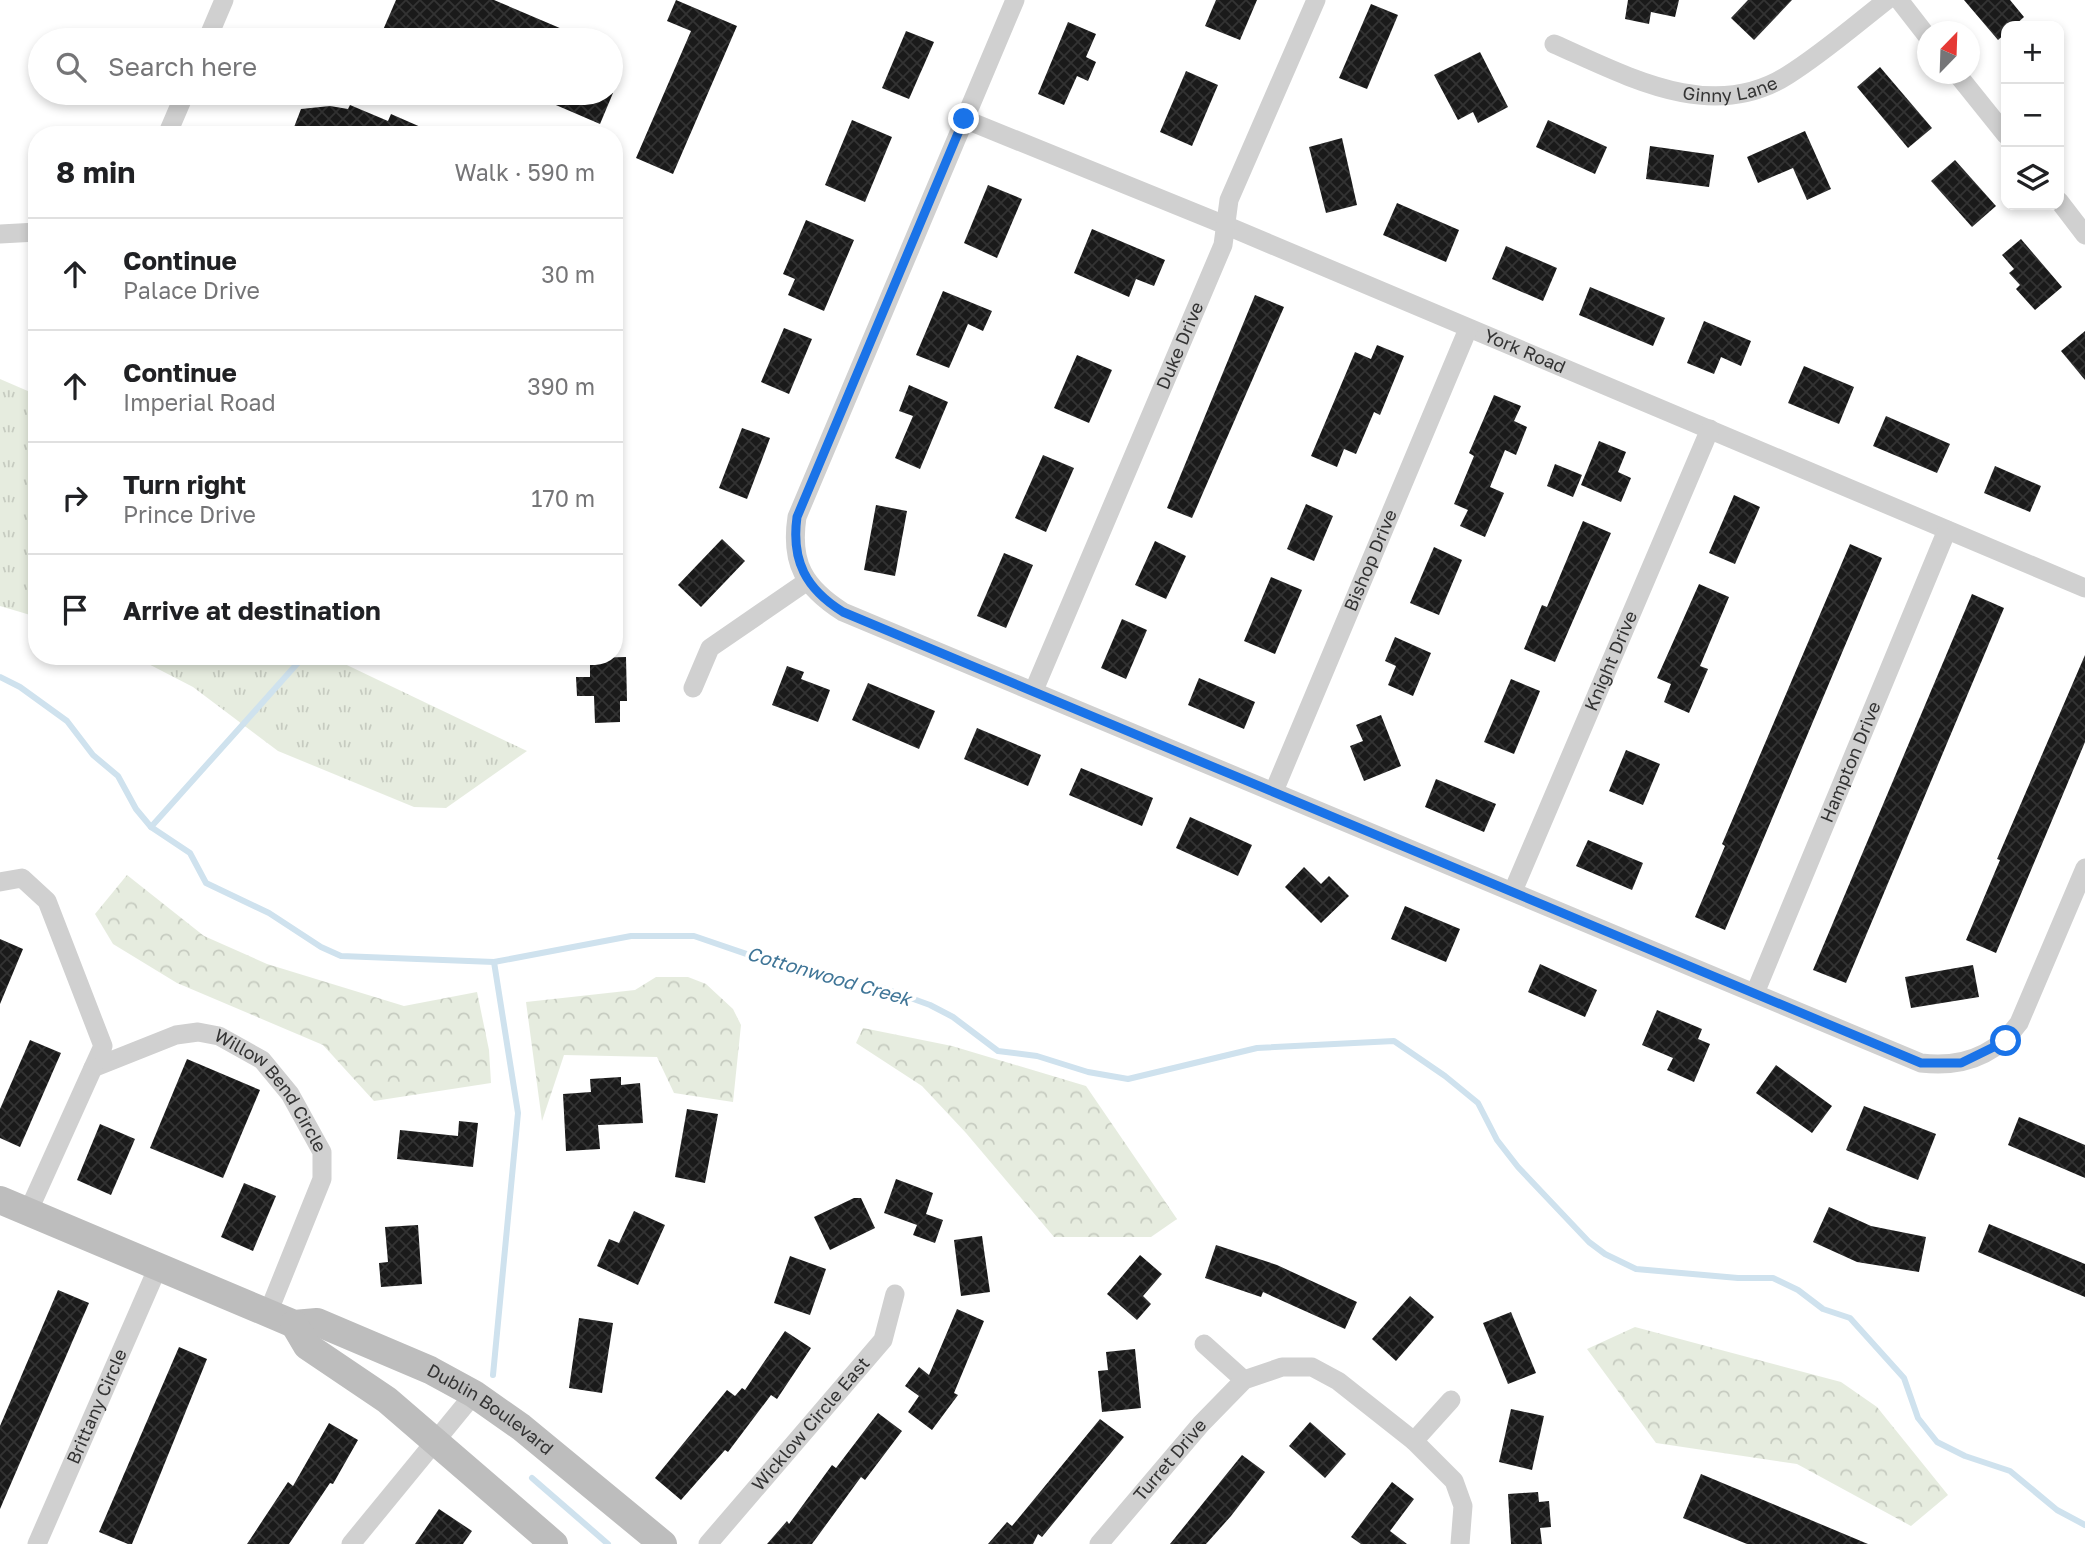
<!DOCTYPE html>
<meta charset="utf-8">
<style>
body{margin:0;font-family:"Golos Text",sans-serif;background:#f6f6f6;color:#202124}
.controls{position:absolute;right:21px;top:21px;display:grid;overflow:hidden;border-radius:14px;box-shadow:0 4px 10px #0003}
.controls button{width:63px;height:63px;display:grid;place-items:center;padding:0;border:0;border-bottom:2px solid #e0e0e0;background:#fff;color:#202124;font:35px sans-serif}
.compass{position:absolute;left:1917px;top:21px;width:63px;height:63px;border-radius:50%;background:#fff;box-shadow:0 4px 10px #0003;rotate:23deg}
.stop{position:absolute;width:21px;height:21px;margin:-16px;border:5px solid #1a73e8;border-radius:50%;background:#fff}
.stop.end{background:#1a73e8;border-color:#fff;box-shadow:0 2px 7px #0008}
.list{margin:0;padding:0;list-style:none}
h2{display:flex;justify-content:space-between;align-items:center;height:91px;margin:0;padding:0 28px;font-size:30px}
h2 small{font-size:23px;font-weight:400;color:#757577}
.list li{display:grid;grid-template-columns:46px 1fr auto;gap:21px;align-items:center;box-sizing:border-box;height:112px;padding:0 28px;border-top:2px solid #e0e0e0}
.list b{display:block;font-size:26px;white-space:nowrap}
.list p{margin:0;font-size:23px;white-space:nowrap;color:#757577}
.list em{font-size:23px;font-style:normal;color:#757577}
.icon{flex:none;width:38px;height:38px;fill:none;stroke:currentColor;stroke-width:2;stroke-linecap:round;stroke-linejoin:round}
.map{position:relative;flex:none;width:2085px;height:1544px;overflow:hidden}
.search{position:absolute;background:#fff;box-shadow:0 4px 10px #0003;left:28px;top:28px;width:595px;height:77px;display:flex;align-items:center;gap:18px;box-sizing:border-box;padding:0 24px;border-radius:38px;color:#757577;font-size:26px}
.panel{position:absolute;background:#fff;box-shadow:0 4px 10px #0003;left:28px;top:126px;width:595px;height:539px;border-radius:28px}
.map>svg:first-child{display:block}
</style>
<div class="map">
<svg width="2085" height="1544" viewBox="0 0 2085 1544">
<defs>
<pattern id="grass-tufts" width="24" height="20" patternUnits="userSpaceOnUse" patternTransform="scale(1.75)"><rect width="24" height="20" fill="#e6ecdf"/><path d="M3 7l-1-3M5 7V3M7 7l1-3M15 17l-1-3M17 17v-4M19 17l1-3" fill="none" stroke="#c6cbc0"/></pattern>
<pattern id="forest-crowns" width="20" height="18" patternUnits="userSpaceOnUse" patternTransform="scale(1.75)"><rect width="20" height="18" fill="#e6ecdf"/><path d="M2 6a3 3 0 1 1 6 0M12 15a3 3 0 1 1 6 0" fill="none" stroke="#c6cbc0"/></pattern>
<pattern id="building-cross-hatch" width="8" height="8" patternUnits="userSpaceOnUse" patternTransform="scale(1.75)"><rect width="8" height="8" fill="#1a1a1a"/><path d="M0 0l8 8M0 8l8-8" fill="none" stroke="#333"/></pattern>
</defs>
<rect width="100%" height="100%" fill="#fff"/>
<g fill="url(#grass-tufts)">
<polygon points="0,379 37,395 37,617 0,606"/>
<polygon points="133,656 328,656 527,751 446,808 414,807 278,751 193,687"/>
</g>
<g fill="url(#forest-crowns)">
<polygon points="127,875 204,936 267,964 404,1006 477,992 489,1050 491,1083 374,1101 323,1045 177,983 113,944 95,914"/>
<polygon points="656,977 688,977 706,984 733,1009 741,1025 733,1102 674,1093 657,1057 564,1055 542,1121 526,1002 635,990"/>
<polygon points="863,1028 952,1046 1086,1086 1177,1219 1151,1237 1054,1237 966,1133 922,1086 856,1043"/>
<polygon points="1635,1327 1841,1382 1877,1407 1948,1495 1911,1526 1797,1464 1656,1443 1587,1349"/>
</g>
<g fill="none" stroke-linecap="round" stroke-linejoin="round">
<g stroke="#cfe2ee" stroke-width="6">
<polyline points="0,677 20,687 67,721 93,755 118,776 136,809 151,827 190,853 206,883 269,913 321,947 341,956 494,962 631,936 694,936 796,971 883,988 930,1005 953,1017 998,1051 1037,1056 1088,1072 1128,1079 1257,1048 1394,1041 1445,1076 1478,1103 1497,1140 1518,1167 1589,1242 1605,1254 1636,1269 1738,1278 1773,1278 1798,1290 1823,1309 1850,1318 1904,1378 1918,1418 1937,1442 1965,1456 2010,1471 2057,1510 2085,1525"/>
<polyline points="151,827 304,656"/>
<polyline points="493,1375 518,1113 494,962"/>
<polyline points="532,1478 608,1544"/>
</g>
</g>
<g fill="url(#building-cross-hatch)">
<polygon points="396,0 494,0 588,40 406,40 383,30"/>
<polygon points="676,0 737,26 673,174 636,158 691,31 667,21"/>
<polygon points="1216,0 1257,0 1240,40 1205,26"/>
<polygon points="1628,0 1679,0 1675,17 1651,12 1649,24 1625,19"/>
<polygon points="1748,0 1792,0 1754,40 1731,18"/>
<polygon points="1964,0 2010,0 2024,17 2014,26 2006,26 2006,33 1998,40"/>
<polygon points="1371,4 1398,15 1367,89 1339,78"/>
<polygon points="1068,22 1096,34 1086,57 1096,62 1088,81 1077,76 1064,105 1038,94"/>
<polygon points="906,31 934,42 909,99 882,88"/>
<polygon points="1480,52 1508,107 1478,123 1473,112 1458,120 1434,75"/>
<polygon points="1880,67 1932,128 1908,148 1857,87"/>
<polygon points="1186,71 1218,85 1192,146 1160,132"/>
<polygon points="528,93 613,93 600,124"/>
<polygon points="350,105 388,121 391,114 439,135 291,135 301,109 330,106 348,109"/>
<polygon points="852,120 892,137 865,202 825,185"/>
<polygon points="1548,120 1607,147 1595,174 1536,147"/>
<polygon points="1805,131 1831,189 1807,200 1793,168 1758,183 1747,157"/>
<polygon points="1342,138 1357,205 1326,213 1309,147"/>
<polygon points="1650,146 1714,155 1709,187 1646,179"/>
<polygon points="1955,160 1996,206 1972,227 1931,181"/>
<polygon points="988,185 1022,199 997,258 964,243"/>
<polygon points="1397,203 1459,230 1446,262 1383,235"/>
<polygon points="806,220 854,240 824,311 788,295 795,279 783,274"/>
<polygon points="1092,229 1165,260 1154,286 1136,279 1129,297 1074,273"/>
<polygon points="2021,239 2062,287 2035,310 2016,289 2020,285 2009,273 2014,269 2002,255"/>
<polygon points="1506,246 1557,268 1543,301 1492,279"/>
<polygon points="1590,287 1665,318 1653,346 1579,315"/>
<polygon points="943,291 992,311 983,331 968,324 949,368 916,355"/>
<polygon points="1255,295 1284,307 1192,518 1167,508"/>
<polygon points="1704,321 1751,341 1741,366 1721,357 1714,374 1687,363"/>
<polygon points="784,328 812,339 789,394 761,382"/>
<polygon points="2085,331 2085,380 2061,351"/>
<polygon points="1377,345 1404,356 1380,415 1374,412 1356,454 1344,449 1337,467 1311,456 1355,352 1371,359"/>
<polygon points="1077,355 1112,370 1089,423 1054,408"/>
<polygon points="1804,366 1854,387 1839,424 1788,403"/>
<polygon points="909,385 948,402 920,469 895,458 913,416 899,411"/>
<polygon points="1494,395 1521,406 1514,421 1527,427 1516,455 1505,450 1490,487 1504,493 1485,537 1460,526 1468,510 1454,504 1474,456 1469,453"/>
<polygon points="1886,416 1950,444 1937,473 1873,446"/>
<polygon points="742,428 770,438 747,499 719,488"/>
<polygon points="1599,441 1626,452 1618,472 1631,478 1621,502 1581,485"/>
<polygon points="1043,455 1074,468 1046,532 1015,518"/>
<polygon points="1555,464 1582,475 1573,497 1547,486"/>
<polygon points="1995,466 2041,486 2030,512 1984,493"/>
<polygon points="1734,495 1760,507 1735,564 1709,553"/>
<polygon points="1306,504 1333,516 1314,561 1287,549"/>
<polygon points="876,505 907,511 895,576 864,570"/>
<polygon points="1583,521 1611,533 1555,662 1524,649 1542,605 1547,607"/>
<polygon points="722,539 745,561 701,607 678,585"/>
<polygon points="1155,541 1186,556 1166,599 1135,585"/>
<polygon points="1850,544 1882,558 1725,930 1695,917 1725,846 1722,844"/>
<polygon points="1434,547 1462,560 1439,615 1410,603"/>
<polygon points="1004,553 1033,565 1006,628 977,616"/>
<polygon points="1271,577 1302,590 1275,654 1244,641"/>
<polygon points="1699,584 1729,597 1700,666 1708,669 1689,713 1664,702 1671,684 1657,678"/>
<polygon points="1972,594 2004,608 1846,983 1813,970"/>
<polygon points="1122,619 1147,630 1126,679 1101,668"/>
<polygon points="1395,637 1431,653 1413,696 1388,685 1396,666 1385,661"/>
<polygon points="2085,655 2085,742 1996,953 1966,940 2000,860 1997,859"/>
<polygon points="626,657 627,701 620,701 620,722 595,723 594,696 577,696 576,677 590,677 590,658"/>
<polygon points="787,666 804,672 801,679 830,690 818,722 772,705"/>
<polygon points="1199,678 1255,702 1244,729 1188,705"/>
<polygon points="1511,679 1540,691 1514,754 1484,742"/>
<polygon points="868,683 935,711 919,749 852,720"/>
<polygon points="1381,715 1401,766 1364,781 1350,746 1363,741 1356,725"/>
<polygon points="977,728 1041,755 1028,786 964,759"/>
<polygon points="1626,750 1660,764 1643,805 1609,791"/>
<polygon points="1081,768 1153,798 1142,826 1069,795"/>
<polygon points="1436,779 1496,804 1484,832 1425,807"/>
<polygon points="1190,817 1252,845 1238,876 1176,848"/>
<polygon points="1588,840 1643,863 1632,890 1576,866"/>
<polygon points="1304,867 1321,884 1329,876 1349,896 1321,923 1285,887"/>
<polygon points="1405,906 1460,929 1446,962 1391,939"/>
<polygon points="0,939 23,949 0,1004"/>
<polygon points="1540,964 1597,990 1585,1017 1528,992"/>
<polygon points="1973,965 1979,997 1911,1008 1905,977"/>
<polygon points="1657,1010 1702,1029 1698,1039 1710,1044 1694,1082 1667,1070 1673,1058 1642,1045"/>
<polygon points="30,1040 61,1053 20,1147 0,1138 0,1109"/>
<polygon points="187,1059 260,1090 223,1178 150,1148"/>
<polygon points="1776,1065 1832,1106 1812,1133 1756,1093"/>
<polygon points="621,1077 621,1085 640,1083 643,1123 598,1125 600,1149 566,1151 563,1094 591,1092 590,1079"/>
<polygon points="1864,1106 1936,1134 1918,1180 1846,1150"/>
<polygon points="687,1109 718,1114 705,1183 675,1177"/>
<polygon points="2019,1117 2085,1145 2085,1178 2008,1145"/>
<polygon points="459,1121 478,1123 473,1167 397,1159 400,1130 458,1136"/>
<polygon points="100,1124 135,1139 111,1195 77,1180"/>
<polygon points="896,1179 933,1193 926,1214 943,1220 935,1243 913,1235 917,1225 884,1213"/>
<polygon points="244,1183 276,1196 253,1251 221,1237"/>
<polygon points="854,1198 861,1198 875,1228 830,1250 814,1217"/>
<polygon points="1829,1207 1871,1226 1926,1237 1919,1272 1857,1262 1813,1242"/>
<polygon points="634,1211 665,1225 638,1285 597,1266 609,1239 619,1243"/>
<polygon points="1989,1224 2085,1264 2085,1297 1978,1252"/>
<polygon points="418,1225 422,1284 381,1287 379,1263 388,1262 385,1227"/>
<polygon points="982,1236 990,1292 961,1296 954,1240"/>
<polygon points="1216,1245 1277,1265 1357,1302 1345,1329 1263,1292 1261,1297 1205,1278"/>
<polygon points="1140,1255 1162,1274 1143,1296 1151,1304 1137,1320 1107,1294"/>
<polygon points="790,1256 826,1269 810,1315 774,1303"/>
<polygon points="58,1290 89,1303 0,1509 0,1426"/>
<polygon points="1410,1296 1434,1317 1396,1361 1372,1339"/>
<polygon points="957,1309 984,1321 954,1393 958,1395 932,1430 908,1412 919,1396 905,1386 919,1367 929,1375"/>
<polygon points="1511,1312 1536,1373 1508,1384 1483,1323"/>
<polygon points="579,1318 613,1323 602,1393 569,1388"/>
<polygon points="785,1331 811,1348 777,1399 771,1395 728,1452 725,1450 681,1500 655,1478 727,1390 735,1396 742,1388 745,1390"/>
<polygon points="179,1347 207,1359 132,1544 128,1544 99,1532"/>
<polygon points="1135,1349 1141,1408 1102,1412 1098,1371 1108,1370 1106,1352"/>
<polygon points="1511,1409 1544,1416 1532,1470 1499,1462"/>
<polygon points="878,1413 902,1431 865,1480 861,1477 812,1544 767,1544 787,1521 789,1524 832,1465 836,1468"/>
<polygon points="1100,1419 1124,1437 1042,1537 1038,1534 1033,1544 988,1544 1007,1522 1012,1526"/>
<polygon points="1310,1422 1346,1454 1325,1478 1289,1446"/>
<polygon points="329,1423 358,1440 333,1484 330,1483 289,1544 247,1544 288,1482 293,1486"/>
<polygon points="1242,1455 1265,1472 1231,1516 1206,1544 1170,1544"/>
<polygon points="1701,1474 1868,1544 1747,1544 1683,1518"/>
<polygon points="1392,1482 1414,1499 1390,1531 1407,1544 1361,1544 1351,1537"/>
<polygon points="1538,1492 1539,1502 1549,1501 1551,1527 1540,1528 1542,1544 1511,1544 1508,1494"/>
<polygon points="439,1509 472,1531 463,1544 415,1544"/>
</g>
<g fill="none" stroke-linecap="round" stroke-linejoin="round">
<g stroke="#d0d0d0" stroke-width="19">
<path d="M 1015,0 L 797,517 C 790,563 804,587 843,612 L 1921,1063 C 1962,1068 1995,1056 2019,1023 L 2085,868"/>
<polyline points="1899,0 1927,36"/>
<polyline points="207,40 224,0"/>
<path id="s1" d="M 1554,44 C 1627,76 1712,124 1788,75 C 1823,53 1855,25 1887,0"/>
<polyline points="1957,74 2006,135"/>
<path id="s2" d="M 964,119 L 1225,225 L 2085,588"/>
<polyline points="167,135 185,93"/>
<polyline points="2059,201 2085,235"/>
<polyline points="0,234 37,232"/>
<polyline points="693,688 710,648 806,582"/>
<path id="s3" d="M 1034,690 L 1223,245 L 1229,200 L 1316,0"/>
<path id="s4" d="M 1274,791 L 1468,329"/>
<path id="s5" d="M 0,882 L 22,878 L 47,901 L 103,1046 L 93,1068 L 176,1035 L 198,1032 L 219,1036 L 262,1060 L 290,1094 L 322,1152 L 322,1179 L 268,1313"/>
<path id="s6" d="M 1513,891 L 1710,429"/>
<path id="s7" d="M 1755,993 L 1947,530"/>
<polyline points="28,1212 93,1068"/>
<polyline points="1204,1344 1244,1380"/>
<polyline points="1451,1400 1414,1441 1454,1481 1463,1506 1460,1544"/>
<path id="s8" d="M 37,1544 L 158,1267"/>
<polyline points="351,1544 474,1394"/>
<path id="s9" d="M 708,1544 L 883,1340 L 895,1294"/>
<path id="s10" d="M 1099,1544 L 1201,1424 L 1244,1380 L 1282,1367 L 1312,1367 L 1338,1381 L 1414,1441"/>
</g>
<g stroke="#bdbdbd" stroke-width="28">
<path id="s11" d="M 0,1200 L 294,1324 L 317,1322 L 430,1370 L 474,1394 L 521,1427 L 663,1544"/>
<polyline points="294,1324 307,1346 387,1400 554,1544"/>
</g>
</g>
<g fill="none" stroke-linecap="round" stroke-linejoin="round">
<path stroke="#1a73e8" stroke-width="9" d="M 964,119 L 797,517 C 791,561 806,589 843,612 L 1921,1063 L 1961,1063 L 2006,1041"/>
</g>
<g text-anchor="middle" stroke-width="7" stroke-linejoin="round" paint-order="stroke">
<g font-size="18" fill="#333" stroke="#fff">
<text dy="6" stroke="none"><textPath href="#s1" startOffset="186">Ginny Lane</textPath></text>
<text dy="6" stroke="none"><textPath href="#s3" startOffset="374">Duke Drive</textPath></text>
<text dy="6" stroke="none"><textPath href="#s2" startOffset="607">York Road</textPath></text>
<text dy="6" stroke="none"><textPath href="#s4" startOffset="250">Bishop Drive</textPath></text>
<text dy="6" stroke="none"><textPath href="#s6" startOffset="250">Knight Drive</textPath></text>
<text dy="6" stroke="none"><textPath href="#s7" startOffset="250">Hampton Drive</textPath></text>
<text dy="6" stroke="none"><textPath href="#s5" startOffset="446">Willow Bend Circle</textPath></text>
<text dy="6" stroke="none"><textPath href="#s8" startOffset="150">Brittany Circle</textPath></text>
<text dy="6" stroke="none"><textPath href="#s11" startOffset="537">Dublin Boulevard</textPath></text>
<text dy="6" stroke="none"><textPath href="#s9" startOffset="158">Wicklow Circle East</textPath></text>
<text dy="6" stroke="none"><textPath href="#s10" startOffset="110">Turret Drive</textPath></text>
</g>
<g font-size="19" font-style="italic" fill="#3f7597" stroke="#fff">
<text transform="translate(829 976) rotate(16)" y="7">Cottonwood Creek</text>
</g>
</g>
</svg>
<div class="controls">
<button>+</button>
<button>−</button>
<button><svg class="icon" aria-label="layers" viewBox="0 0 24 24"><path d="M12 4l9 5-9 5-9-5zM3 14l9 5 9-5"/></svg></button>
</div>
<svg class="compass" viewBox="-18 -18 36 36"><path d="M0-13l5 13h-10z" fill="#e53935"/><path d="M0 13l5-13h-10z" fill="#757577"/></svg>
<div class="stop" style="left:2006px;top:1041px"></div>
<div class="stop end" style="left:964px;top:119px"></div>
<div class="search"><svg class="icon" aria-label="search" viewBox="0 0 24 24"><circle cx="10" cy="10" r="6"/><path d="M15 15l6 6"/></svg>Search here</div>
<section class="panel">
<h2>8 min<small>Walk · 590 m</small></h2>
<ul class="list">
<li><svg class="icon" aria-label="ahead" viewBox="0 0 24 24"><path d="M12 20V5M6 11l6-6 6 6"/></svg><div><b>Continue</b><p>Palace Drive</p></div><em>30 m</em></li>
<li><svg class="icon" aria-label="ahead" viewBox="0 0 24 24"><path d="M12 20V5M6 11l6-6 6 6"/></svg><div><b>Continue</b><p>Imperial Road</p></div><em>390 m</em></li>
<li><svg class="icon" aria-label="right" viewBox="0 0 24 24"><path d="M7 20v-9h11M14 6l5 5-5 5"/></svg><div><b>Turn right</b><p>Prince Drive</p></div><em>170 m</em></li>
<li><svg class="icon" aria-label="arrive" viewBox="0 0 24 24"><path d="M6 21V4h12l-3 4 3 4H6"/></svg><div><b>Arrive at destination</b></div></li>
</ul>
</section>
</div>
